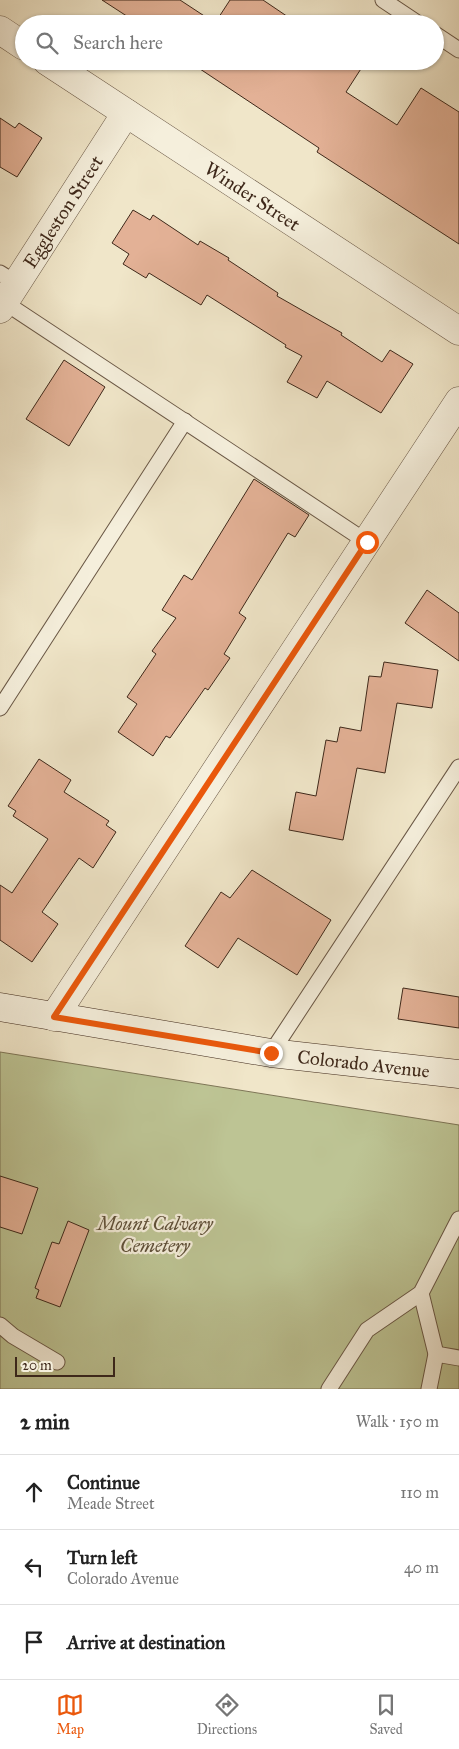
<!DOCTYPE html>
<meta charset="utf-8">
<style>
body{margin:0;font-family:"IM FELL Great Primer",serif;background:#f6f6f6;color:#222}
.scale{position:absolute;left:15px;bottom:12px;width:100px;box-sizing:border-box;padding-left:5px;border:2px solid #3e281a;border-top:0;font-size:14px;line-height:18px;white-space:nowrap;color:#3e281a;-webkit-text-stroke:4px #f5efdc;paint-order:stroke}
.stop{position:absolute;width:15px;height:15px;margin:-11px;border:4px solid #ea580c;border-radius:50%;background:#fff}
.stop.end{background:#ea580c;border-color:#fff;box-shadow:0 1px 5px #0008}
.list{margin:0;padding:0;list-style:none}
h2{display:flex;justify-content:space-between;align-items:center;height:65px;margin:0;padding:0 20px;font-size:21px}
h2 small{font-size:16px;font-weight:400;color:#767676}
.list li{display:grid;grid-template-columns:32px 1fr auto;gap:15px;align-items:center;box-sizing:border-box;height:75px;padding:0 20px;border-top:1px solid #e0e0e0}
.list b{display:block;font-size:19px;white-space:nowrap}
.list p{margin:0;font-size:16px;white-space:nowrap;color:#767676}
.list em{font-size:16px;font-style:normal;color:#767676}
.icon{flex:none;width:28px;height:28px;fill:none;stroke:currentColor;stroke-width:2;stroke-linecap:round;stroke-linejoin:round}
.map{position:relative;flex:none;width:459px;height:1389px;overflow:hidden}
.search{position:absolute;background:#fff;box-shadow:0 1px 4px #0004;left:15px;right:15px;top:15px;height:55px;display:flex;align-items:center;gap:12px;box-sizing:border-box;padding:0 18px;border-radius:28px;color:#767676;font-size:19px}
.sheet{height:290px;background:#fff}
nav{display:flex;justify-content:space-around;align-items:center;box-sizing:border-box;height:70px;border-top:1px solid #e0e0e0;background:#fff;font-size:14px;color:#767676}
nav a{display:grid;justify-items:center;gap:2px}
nav .on{color:#ea580c}
.map>svg:first-child{display:block}
</style>
<div class="map">
<svg width="459" height="1389" viewBox="0 0 459 1389">
<rect width="100%" height="100%" fill="#f0e6c9"/>
<filter id="stains"><feTurbulence type="fractalNoise" baseFrequency=".004" numOctaves="4"/><feColorMatrix values="0 0 0 0 .2 0 0 0 0 .09 0 0 0 0 .02 0 0 0 .5 -.17"/></filter>
<radialGradient id="worn" r=".72"><stop offset=".6" stop-color="#630" stop-opacity="0"/><stop offset="1" stop-color="#630" stop-opacity=".3"/></radialGradient>
<polygon fill="#bdc494" stroke="#7e7657" points="0,1052 459,1125 459,1389 0,1389"/>
<g fill="#e3b196" stroke="#3e281a">
<polygon points="102,0 180,0 215,23 230,0 263,0 297,23 139,24"/>
<polygon points="188,61 366,61 346,92 397,125 421,88 459,112 459,244 317,152 319,148"/>
<polygon points="0,118 15,128 19,123 42,138 17,177 0,167"/>
<polygon points="133,210 150,220 153,215 198,245 200,241 229,258 228,260 278,293 277,296 342,333 341,335 382,362 390,350 413,364 381,413 327,381 317,398 287,382 302,356 285,347 286,345 207,295 201,305 149,273 146,278 123,264 129,254 112,243"/>
<polygon points="64,360 105,387 69,446 26,419"/>
<polygon points="254,479 309,515 295,537 288,533 239,613 246,618 224,654 230,658 208,690 205,688 170,738 166,736 153,756 118,732 137,704 127,697 156,654 152,651 176,618 162,610 184,575 192,580"/>
<polygon points="427,590 459,613 459,661 405,623"/>
<polygon points="384,662 438,670 432,708 397,703 385,773 357,768 343,840 289,830 296,792 316,796 326,740 337,742 340,727 361,731 369,676 381,677"/>
<polygon points="39,759 71,780 64,792 109,821 106,825 116,832 93,868 79,858 42,912 58,924 32,962 0,940 0,885 12,893 48,839 13,816 16,811 8,806"/>
<polygon points="252,870 331,920 297,975 238,938 218,968 185,946 221,892 230,898"/>
<polygon points="403,988 459,997 459,1028 398,1019"/>
<polygon points="0,1176 38,1188 22,1234 0,1227"/>
<polygon points="68,1221 89,1230 60,1307 36,1298 39,1290 35,1288 52,1242 59,1244"/>
</g>
<g fill="none" stroke-linecap="round" stroke-linejoin="round">
<g stroke="#6a5846" stroke-width="17">
<g id="lane">
<polyline points="383,0 419,24"/>
<polyline points="435,34 459,50"/>
<polyline points="0,273 16,283"/>
<polyline points="4,302 367,542"/>
<polyline points="0,708 185,421"/>
<polyline points="271,1053 459,767"/>
<polyline points="421,1293 436,1354 429,1389"/>
<polyline points="0,1325 13,1336 57,1362"/>
<polyline points="436,1354 459,1358"/>
<polyline points="329,1389 367,1330 421,1293 459,1219"/>
</g>
</g>
<g stroke="#6a5846" stroke-width="29">
<g id="street">
<polyline points="0,30 24,46"/>
<path id="s1" d="M 47,61 L 459,331"/>
<path id="s2" d="M 0,309 L 126,113"/>
<polyline points="54,1017 459,401"/>
</g>
</g>
<g stroke="#3e281a" stroke-width="29">
<g id="secondary">
<path id="s3" d="M 0,1007 L 271,1053 L 459,1074"/>
</g>
</g>
<use href="#lane" stroke="#f5efdc" stroke-width="15"/>
<use href="#street" stroke="#f5efdc" stroke-width="28"/>
<use href="#secondary" stroke="#f5efdc" stroke-width="28"/>
</g>
<g fill="none" stroke-linecap="round" stroke-linejoin="round">
<polyline stroke="#ea580c" stroke-width="6" points="271,1053 54,1017 367,542"/>
</g>
<g text-anchor="middle" stroke-width="4.5" stroke-linejoin="round" paint-order="stroke">
<g font-size="19" fill="#3e281a" stroke="#f5efdc">
<text dy="7" stroke="none"><textPath href="#s1" startOffset="246">Winder Street</textPath></text>
<text dy="7" stroke="none"><textPath href="#s2" startOffset="116">Eggleston Street</textPath></text>
<text dy="7" stroke="none"><textPath href="#s3" startOffset="368">Colorado Avenue</textPath></text>
</g>
<g font-size="19" font-style="italic" fill="#5e4f38" stroke="#f5efdc">
<text x="155" y="1230">Mount Calvary<tspan x="155" dy="22">Cemetery</tspan></text>
</g>
</g>
<rect width="100%" height="100%" filter="url(#stains)"/>
<rect width="100%" height="100%" fill="url(#worn)"/>
</svg>
<div class="scale">20 m</div>
<div class="stop" style="left:367px;top:542px"></div>
<div class="stop end" style="left:271px;top:1053px"></div>
<div class="search"><svg class="icon" aria-label="search" viewBox="0 0 24 24"><circle cx="10" cy="10" r="6"/><path d="M15 15l6 6"/></svg>Search here</div>
</div>
<section class="sheet">
<h2>2 min<small>Walk · 150 m</small></h2>
<ul class="list">
<li><svg class="icon" aria-label="ahead" viewBox="0 0 24 24"><path d="M12 20V5M6 11l6-6 6 6"/></svg><div><b>Continue</b><p>Meade Street</p></div><em>110 m</em></li>
<li><svg class="icon" aria-label="left" viewBox="0 0 24 24"><path d="M17 20v-9H6M10 6l-5 5 5 5"/></svg><div><b>Turn left</b><p>Colorado Avenue</p></div><em>40 m</em></li>
<li><svg class="icon" aria-label="arrive" viewBox="0 0 24 24"><path d="M6 21V4h12l-3 4 3 4H6"/></svg><div><b>Arrive at destination</b></div></li>
</ul>
</section>
<nav>
<a class="on"><svg class="icon" aria-label="map" viewBox="0 0 24 24"><path d="M3 6l6-2 6 2 6-2v14l-6 2-6-2-6 2zM9 4v14M15 6v14"/></svg>Map</a>
<a><svg class="icon" aria-label="directions" viewBox="0 0 24 24"><path d="M12 3l9 9-9 9-9-9zM9 14v-3h6M13 9l2 2-2 2"/></svg>Directions</a>
<a><svg class="icon" aria-label="saved" viewBox="0 0 24 24"><path d="M7 4h10v16l-5-4-5 4z"/></svg>Saved</a>
</nav>
